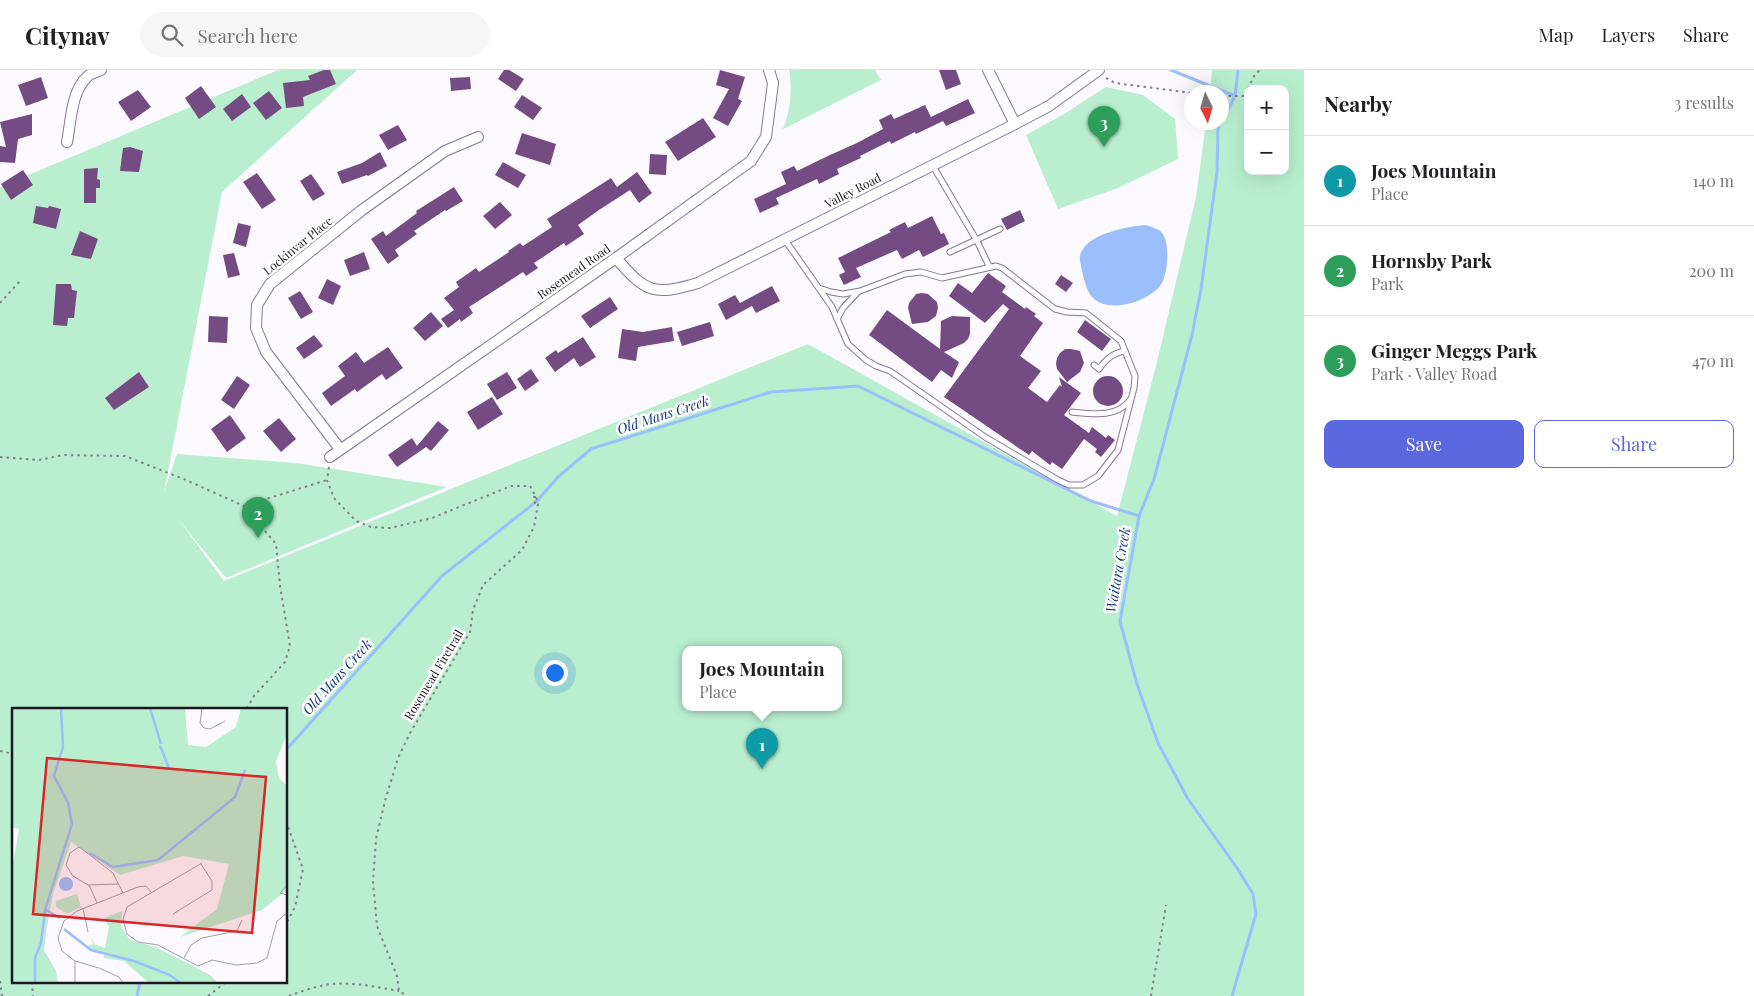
<!DOCTYPE html>
<meta charset="utf-8">
<style>
body{margin:0;font-family:"Playfair Display",serif;background:#f6f6f6;color:#202124}
.controls{position:absolute;right:15px;top:15px;display:grid;overflow:hidden;border-radius:10px;box-shadow:0 5px 20px #0002}
.controls button{width:45px;height:45px;display:grid;place-items:center;padding:0;border:0;border-bottom:1px solid #e0e0e0;background:#fff;color:#202124;font:25px sans-serif}
.compass{position:absolute;left:1184px;top:15px;width:45px;height:45px;border-radius:50%;background:#fff;box-shadow:0 5px 20px #0002;rotate:175deg}
.you{position:absolute;left:554px;top:602px;width:18px;height:18px;margin:-12px;border:4px solid #fff;border-radius:50%;background:#1a73e8;box-shadow:0 0 0 8px #1a73e833}
.badge{display:grid;place-items:center;width:32px;height:32px;border-radius:50%;background:#5a67de;color:#fff;font-size:16px;font-weight:700}
.pin{position:absolute;translate:-50% -41px;filter:drop-shadow(0 1px 2px #0008)}
.pin::after{content:'';position:absolute;top:26px;width:18px;height:15px;background:inherit;clip-path:polygon(0 0,100% 0,50% 100%)}
.popup{position:absolute;left:682px;top:576px;width:160px;height:65px;box-sizing:border-box;display:grid;place-content:center;border-radius:10px;background:#fff;filter:drop-shadow(0 1px 4px #0005);font-size:16px;white-space:nowrap;color:#757577}
.popup b{font-size:19px;color:#202124}
.popup::after{content:'';position:absolute;left:50%;top:100%;margin-left:-10px;border:10px solid transparent;border-top-color:#fff}
.list{margin:0;padding:0;list-style:none}
h2{display:flex;justify-content:space-between;align-items:center;height:65px;margin:0;padding:0 20px;font-size:21px}
h2 small{font-size:16px;font-weight:400;color:#757577}
.list li{display:grid;grid-template-columns:32px 1fr auto;gap:15px;align-items:center;box-sizing:border-box;height:90px;padding:0 20px;border-top:1px solid #e0e0e0}
.list b{display:block;font-size:19px;white-space:nowrap}
.list p{margin:0;font-size:16px;white-space:nowrap;color:#757577}
.list em{font-size:16px;font-style:normal;color:#757577}
.actions{display:flex;gap:10px;padding:15px 20px}
.actions a{flex:1;padding:11px 0;border:1px solid #5a67de;border-radius:10px;text-align:center;font-size:18px;color:#5a67de}
.actions .main{background:#5a67de;color:#fff}
.icon{flex:none;width:28px;height:28px;fill:none;stroke:currentColor;stroke-width:2;stroke-linecap:round;stroke-linejoin:round}
.map{position:relative;flex:none;width:1304px;height:926px;overflow:hidden}
header{display:flex;align-items:center;gap:30px;box-sizing:border-box;height:70px;padding:0 25px;background:#fff;border-bottom:1px solid #e0e0e0}
header strong{font-size:24px}
nav{display:flex;gap:28px;margin-inline-start:auto;font-size:18px}
.search{width:350px;height:45px;background:#f6f6f6;display:flex;align-items:center;gap:12px;box-sizing:border-box;padding:0 18px;border-radius:28px;color:#757577;font-size:19px}
main{display:flex}
aside{flex:1;background:#fff}
.map>svg:first-child{display:block}
</style>
<header>
<strong>Citynav</strong>
<div class="search"><svg class="icon" aria-label="search" viewBox="0 0 24 24"><circle cx="10" cy="10" r="6"/><path d="M15 15l6 6"/></svg>Search here</div>
<nav><a>Map</a><a>Layers</a><a>Share</a></nav>
</header>
<main>
<div class="map">
<svg width="1304" height="926" viewBox="0 0 1304 926">
<rect width="100%" height="100%" fill="#fcf9ff"/>
<g fill="#b9efcf" fill-rule="evenodd">
<path d="M 278,0 L 357,0 L 222,122 L 164,422 L 177,384 L 296,393 L 447,417 L 226,508 L 179,450 L 224,511 L 808,274 L 1117,446 L 1157,292 L 1196,127 L 1206,53 L 1222,52 L 1222,22 L 1210,22 L 1212,0 L 1304,0 L 1304,926 L 0,926 L 0,117 ZM 1248,19 L 1285,19 L 1285,101 L 1248,101 ZM 686,580 L 838,580 L 838,638 L 686,638 ZM 14,640 L 286,640 L 286,912 L 14,912 Z"/>
<path d="M 789,0 L 875,0 L 881,10 L 783,59 C 790,41 793,19 789,0 Z"/>
<polygon points="1106,17 1143,25 1175,49 1178,89 1118,118 1058,139 1026,65 1064,44"/>
</g>
<path fill="#9bbffd" d="M 1146,155 C 1152,157 1160,159 1163,164 C 1170,175 1168,206 1160,216 C 1147,232 1111,243 1094,229 C 1087,222 1085,213 1083,205 C 1082,199 1079,191 1080,186 C 1084,164 1129,156 1146,155 Z"/>
<g fill="none" stroke-linecap="round" stroke-linejoin="round">
<g stroke="#9bbffd" stroke-width="3">
<polyline points="1171,0 1235,26"/>
<polyline points="1221,52 1218,59 1217,102 1201,219 1192,265 1154,409 1139,446 1120,551 1137,614 1158,673 1188,729 1237,798 1253,824 1256,844 1232,926"/>
<polyline points="1222,52 1235,26 1238,0"/>
<polyline points="286,680 442,506 537,431 558,407 591,379 771,322 858,316 1091,431 1139,446"/>
<polyline points="137,926 140,912"/>
</g>
</g>
<g fill="#744c83">
<polygon points="324,0 330,0 336,14 303,27 304,36 286,38 283,13 310,10 308,6"/>
<polygon points="504,0 509,0 524,9 516,21 498,9"/>
<polygon points="720,0 745,7 738,29 742,31 728,56 713,48 729,19 716,15"/>
<polygon points="939,0 956,0 961,14 946,20"/>
<polygon points="41,7 48,28 26,36 18,15"/>
<polygon points="470,7 471,19 451,21 450,8"/>
<polygon points="201,16 216,37 199,49 185,28"/>
<polygon points="138,20 151,37 131,51 118,32"/>
<polygon points="269,21 282,38 266,50 253,33"/>
<polygon points="242,24 251,37 232,51 223,39"/>
<polygon points="522,25 542,38 533,50 514,37"/>
<polygon points="968,29 975,43 946,56 943,51 916,64 915,62 891,74 890,71 860,86 861,88 837,99 839,104 819,114 817,109 776,128 779,134 760,143 754,129 786,114 781,102 794,96 797,101 830,85 857,73 883,59 879,50 891,44 894,49 925,35 931,47"/>
<polygon points="32,44 32,65 18,69 15,93 0,92 0,76 6,77 0,52"/>
<polygon points="703,48 716,67 678,91 665,72"/>
<polygon points="398,55 407,70 388,80 379,65"/>
<polygon points="522,63 556,74 550,95 515,84"/>
<polygon points="130,77 143,81 139,102 120,101 123,78"/>
<polygon points="380,82 387,96 368,106 367,105 342,114 337,102 362,93"/>
<polygon points="650,84 667,85 666,105 649,104"/>
<polygon points="503,92 526,105 518,118 495,105"/>
<polygon points="98,98 97,109 100,110 100,118 96,118 96,133 84,133 84,99"/>
<polygon points="23,100 33,115 11,130 1,114"/>
<polygon points="637,102 652,123 639,133 630,120 599,140 578,155 584,164 566,176 564,173 534,193 538,198 526,206 523,202 469,237 473,243 461,252 460,249 448,258 441,249 454,240 444,228 459,217 456,212 476,198 479,202 509,182 508,181 520,173 523,176 552,157 547,149 611,108 617,117"/>
<polygon points="257,103 276,130 262,139 243,112"/>
<polygon points="311,104 325,124 313,131 300,111"/>
<polygon points="454,117 463,131 446,141 445,140 414,161 417,164 395,180 399,186 388,194 371,169 383,161 386,166 417,143 416,141"/>
<polygon points="500,132 512,145 495,159 483,146"/>
<polygon points="36,136 48,138 49,136 61,139 56,159 33,153"/>
<polygon points="1020,140 1025,151 1007,160 1001,149"/>
<polygon points="932,146 941,164 944,163 949,174 923,187 919,180 902,189 897,180 856,198 861,207 844,215 839,205 845,202 838,188 891,162 889,160 905,152 908,158"/>
<polygon points="238,153 251,156 246,177 233,173"/>
<polygon points="80,161 98,169 91,189 71,185"/>
<polygon points="364,182 370,199 350,206 344,190"/>
<polygon points="234,183 240,205 228,208 223,185"/>
<polygon points="988,203 1006,216 1002,222 1025,239 1026,237 1036,244 1034,246 1043,253 1020,286 1041,301 1028,318 1047,332 1060,315 1062,317 1059,307 1081,323 1064,345 1089,363 1092,357 1106,368 1108,365 1115,370 1101,387 1095,382 1097,379 1084,369 1062,399 1052,392 1050,395 1032,381 1029,385 944,327 1009,239 1003,234 985,253 949,226 958,213 972,223"/>
<polygon points="1061,205 1073,213 1066,222 1055,214"/>
<polygon points="327,209 341,216 333,235 318,228"/>
<polygon points="56,214 71,214 72,220 77,221 74,248 68,248 67,256 53,255"/>
<polygon points="772,216 780,231 756,243 752,236 726,250 718,234 735,225 740,233"/>
<polygon points="300,221 313,242 301,249 288,228"/>
<polygon points="922,223 928,224 937,232 938,238 936,246 928,252 912,254 908,238 909,233 916,224"/>
<polygon points="610,227 618,239 590,258 581,246"/>
<polygon points="887,240 940,279 941,251 952,246 970,247 970,264 968,269 964,273 944,282 959,292 952,308 941,300 932,312 869,265"/>
<polygon points="431,242 443,256 425,271 413,258"/>
<polygon points="209,246 228,247 227,273 208,272"/>
<polygon points="1085,250 1111,269 1102,281 1077,262"/>
<polygon points="710,252 714,266 682,276 677,262"/>
<polygon points="672,257 674,271 638,277 636,291 618,288 622,259 643,262"/>
<polygon points="314,265 323,276 304,289 296,278"/>
<polygon points="583,267 596,287 580,297 574,288 555,302 545,288 556,280 558,283"/>
<polygon points="388,277 403,298 386,310 382,304 357,322 355,319 331,336 322,323 345,306 338,296 356,282 364,293"/>
<polygon points="1065,279 1071,279 1080,281 1084,293 1080,302 1067,312 1057,299 1056,294 1057,288 1060,283"/>
<polygon points="531,299 539,311 525,321 517,309"/>
<polygon points="139,302 149,317 114,340 105,328"/>
<polygon points="507,302 517,318 497,330 487,314"/>
<polygon points="237,306 250,315 234,339 221,330"/>
<circle cx="1108" cy="321" r="15"/>
<polygon points="492,327 503,344 478,360 467,342"/>
<polygon points="230,345 246,368 227,382 211,359"/>
<polygon points="279,348 296,369 281,382 263,361"/>
<polygon points="438,351 449,360 431,381 426,377 397,397 388,385 412,368 417,376"/>
</g>
<g fill="none" stroke-linecap="round" stroke-linejoin="round">
<g stroke="#867894" stroke-width="7">
<g id="service">
<polyline points="933,96 977,171 989,196"/>
<polyline points="785,170 832,237 848,274 866,290 876,296 890,301 985,367 1058,410 1069,415 1083,415 1098,406 1118,380 1134,318 1135,306 1121,271 1086,243 1067,242 1055,239 1002,198 996,196 942,208 921,202 905,204 860,221 843,224 831,222 819,218"/>
<polyline points="950,182 1000,159"/>
<polyline points="837,249 843,238 857,223"/>
<path d="M 1094,295 L 1099,299 C 1106,289 1113,283 1125,281"/>
<path d="M 1072,342 C 1092,344 1117,348 1130,330"/>
</g>
</g>
<g stroke="#867894" stroke-width="12">
<g id="minor">
<polyline points="988,0 1015,54"/>
<path d="M 67,72 C 71,52 71,22 87,7 C 90,3 97,2 101,0"/>
<path d="M 616,188 C 646,223 654,226 698,213 L 1015,54 L 1049,36 L 1099,0"/>
<polyline points="340,379 266,282 256,258 257,235 270,214 362,140 445,81 478,67"/>
<polyline points="330,387 616,188 751,91 766,67 773,13 769,0"/>
</g>
</g>
<g stroke="#847f88" stroke-width="2" stroke-dasharray="2.5 4" stroke-linecap="butt">
<polyline points="1106,8 1115,13 1192,23"/>
<polyline points="1248,19 1255,4 1260,0"/>
<polyline points="1222,26 1245,26 1248,19"/>
<polyline points="0,233 20,211"/>
<polyline points="0,387 39,390 63,385 125,386 186,410 244,436 327,410"/>
<polyline points="329,397 327,410 334,428 356,451 371,457 390,458 432,448 511,416 530,416 536,427 538,434 534,457 522,480 483,515 473,540 470,562 410,663 398,688 385,731 376,769 373,812 377,856 397,906 399,921 407,926"/>
<polyline points="536,427 534,427 535,434 538,434"/>
<polyline points="244,436 276,474 280,516 290,576 285,592 254,626 246,640"/>
<polyline points="0,681 14,684"/>
<polyline points="286,751 303,799 295,837 286,854"/>
<polyline points="0,911 2,926"/>
<polyline points="32,912 33,926"/>
<polyline points="208,926 226,912"/>
<path d="M 289,926 C 302,921 317,916 331,914 C 353,912 377,917 399,921"/>
<polyline points="1151,926 1166,835"/>
</g>
<use href="#service" stroke="#fff" stroke-width="5"/>
<use href="#minor" stroke="#fff" stroke-width="10"/>
</g>
<g text-anchor="middle" stroke-width="5" stroke-linejoin="round" paint-order="stroke">
<g font-size="12" fill="#1d1722" stroke="#fff">
<text transform="translate(853 121) rotate(-27)" y="4">Valley Road</text>
<text transform="translate(298 176) rotate(-39)" y="4">Lockinvar Place</text>
<text transform="translate(574 202) rotate(-35)" y="4">Rosemead Road</text>
<text transform="translate(434 605) rotate(-59)" y="4">Rosemead Firetrail</text>
</g>
<g font-size="14" font-style="italic" fill="#11367c" stroke="#fff">
<text transform="translate(663 345) rotate(-18)" y="5">Old Mans Creek</text>
<text transform="translate(1118 500) rotate(-80)" y="5">Waitara Creek</text>
<text transform="translate(337 607) rotate(-48)" y="5">Old Mans Creek</text>
</g>
</g>
<g transform="translate(12 638)">
<rect width="275" height="275" fill="#fcf9ff"/>
<path d="M 0,0 L 173,0 L 176,37 L 194,39 L 224,19 L 229,0 L 275,0 L 275,25 L 264,54 L 267,70 L 275,78 L 275,182 L 250,202 L 168,229 L 205,201 L 217,156 L 171,148 L 108,167 L 59,134 L 41,186 L 34,225 L 32,242 L 44,263 L 46,275 L 0,275 L 0,160 L 7,121 L 0,119 ZM 65,186 L 69,199 L 55,206 L 44,199 L 44,193 ZM 110,203 L 109,219 L 118,232 L 144,239 L 198,267 L 206,275 L 137,275 L 112,253 L 92,250 L 92,246 L 73,239 L 81,236 L 78,228 L 82,236 L 93,240 L 97,219 L 92,210 Z" fill="#b9efcf"/>
<path d="M47 176a7 7 0 1 1 14 0a7 7 0 1 1-14 0Z" fill="#9bbffd"/>
<path fill="none" stroke="#9bbffd" stroke-width="2.5" d="M 138,0 L 149,36M 148,38 L 157,60M 78,145 L 101,159 L 146,152 L 223,89 L 233,62M 34,202 L 48,210M 52,221 L 79,242 L 122,253 L 158,267 L 168,275M 23,275 L 23,250 L 29,235 L 33,202 L 60,116 L 56,95 L 42,68 L 51,39 L 49,0"/>
<path fill="none" stroke="#a39fa7" stroke-width="1" d="M 190,0 L 188,15 L 192,20 L 198,21 L 213,13M 190,155 L 115,199 L 111,211 L 115,226 L 126,234 L 146,237 L 186,258 L 200,252 L 224,257 L 245,255 L 255,250 L 265,213 L 275,205M 106,176 L 76,177 L 61,168 L 54,157 L 58,145 L 67,139 L 78,147 L 101,165 L 111,185M 77,177 L 85,195M 275,177 L 268,185 L 275,187M 71,201 L 76,224M 161,206 L 200,182 L 200,173 L 189,156M 172,250 L 179,237 L 190,230 L 225,223 L 230,212M 63,253 L 87,260 L 107,269 L 111,275M 63,275 L 63,253 L 50,243 L 46,230 L 52,213 L 65,203 L 126,179 L 134,178 L 139,184"/>
<path fill="#d62828" fill-opacity="0.15" stroke="#d62828" stroke-width="2.5" d="M 35,50 L 254,69 L 240,225 L 21,206 Z"/>
<rect width="275" height="275" fill="none" stroke="#1d1722" stroke-width="2.5"/>
</g>
</svg>
<div class="controls">
<button>+</button>
<button>−</button>
</div>
<svg class="compass" viewBox="-18 -18 36 36"><path d="M0-13l5 13h-10z" fill="#e53935"/><path d="M0 13l5-13h-10z" fill="#757577"/></svg>
<div class="you"></div>
<div class="pin badge" style="left:762px;top:699px;background:#0f9aa8">1</div>
<div class="popup"><b>Joes Mountain</b>Place</div>
<div class="pin badge" style="left:258px;top:468px;background:#2e9e5b">2</div>
<div class="pin badge" style="left:1104px;top:77px;background:#2e9e5b">3</div>
</div>
<aside>
<h2>Nearby<small>3 results</small></h2>
<ul class="list">
<li><span class="badge" style="background:#0f9aa8">1</span><div><b>Joes Mountain</b><p>Place</p></div><em>140 m</em></li>
<li><span class="badge" style="background:#2e9e5b">2</span><div><b>Hornsby Park</b><p>Park</p></div><em>200 m</em></li>
<li><span class="badge" style="background:#2e9e5b">3</span><div><b>Ginger Meggs Park</b><p>Park · Valley Road</p></div><em>470 m</em></li>
</ul>
<div class="actions"><a class="main">Save</a><a>Share</a></div>
</aside>
</main>
